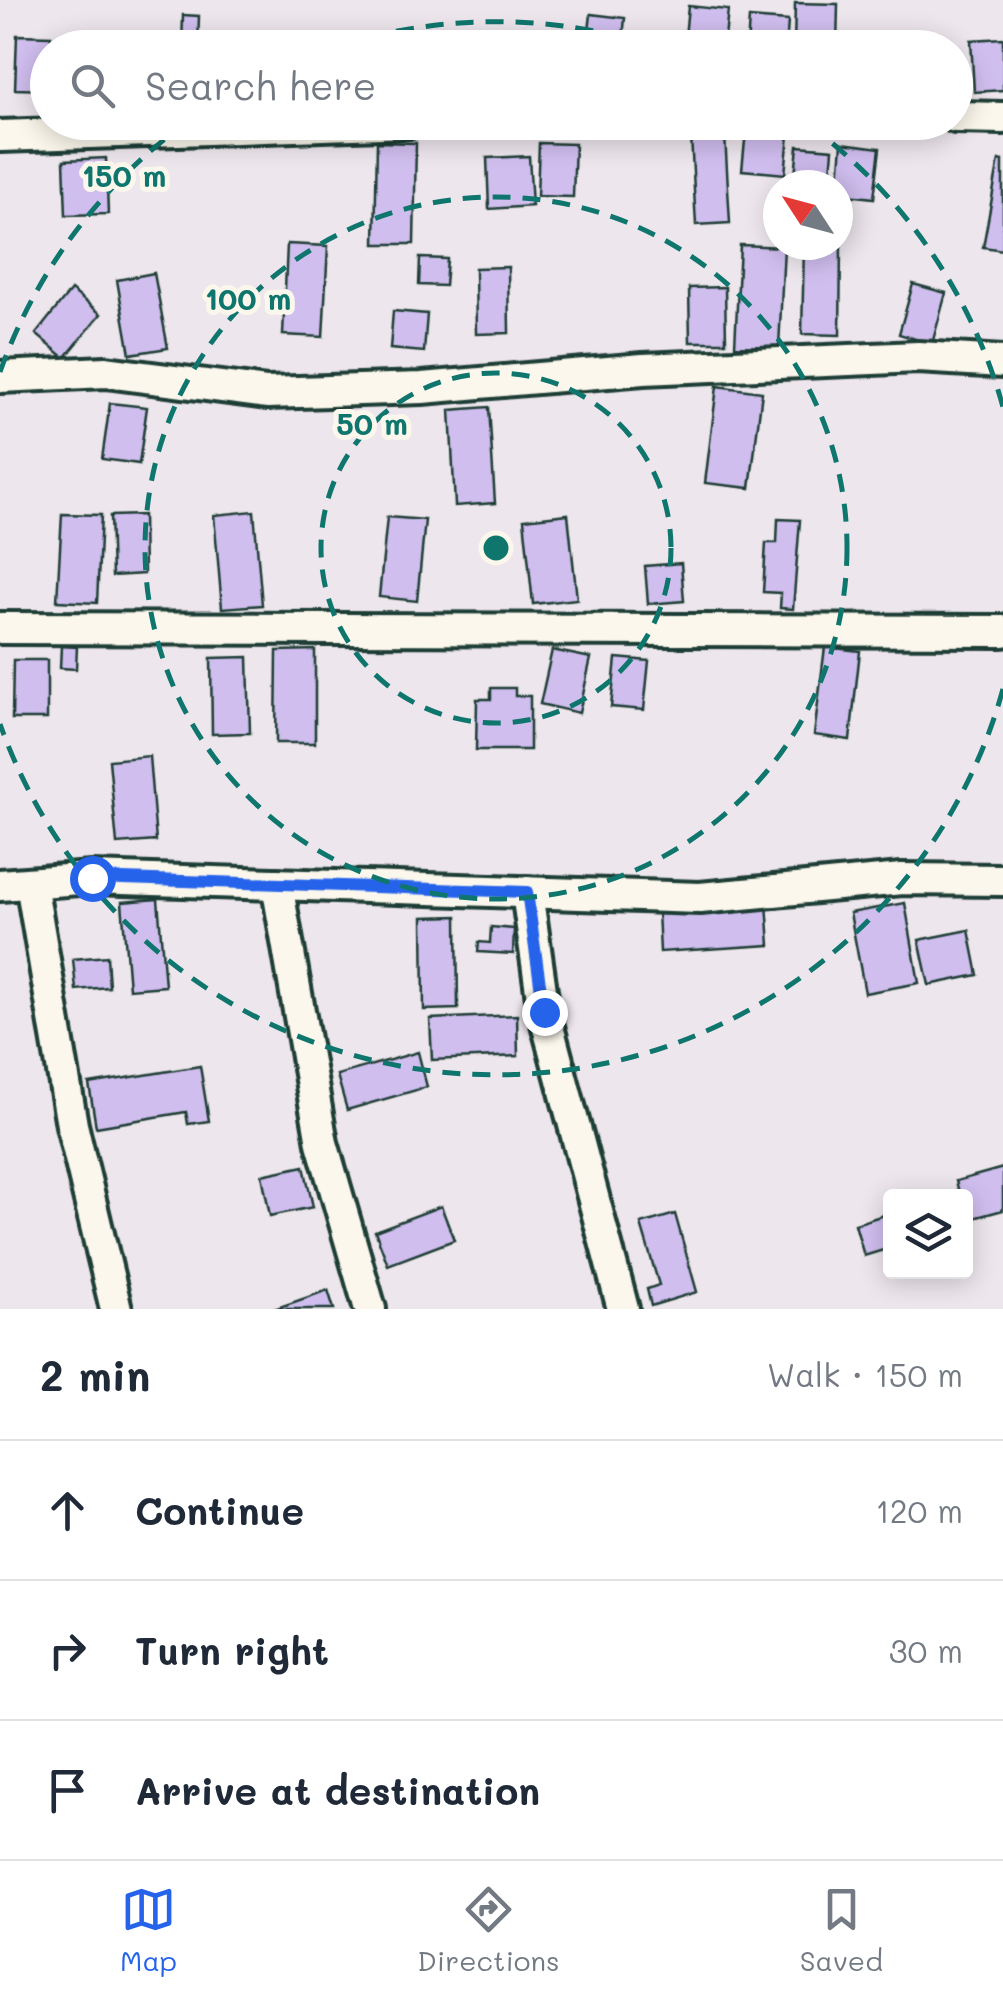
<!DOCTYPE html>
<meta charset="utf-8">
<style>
body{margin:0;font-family:Mali,sans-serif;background:#f2f2f3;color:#1f2937}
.controls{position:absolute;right:30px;bottom:30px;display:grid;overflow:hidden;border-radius:10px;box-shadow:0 5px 25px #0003}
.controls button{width:90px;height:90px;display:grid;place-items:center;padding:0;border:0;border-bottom:2px solid #e0e1e3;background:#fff;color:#1f2937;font:50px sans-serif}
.compass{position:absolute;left:763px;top:170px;width:90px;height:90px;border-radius:50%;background:#fff;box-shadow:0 5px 25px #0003;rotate:306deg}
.stop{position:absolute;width:30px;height:30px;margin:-22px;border:8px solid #2563eb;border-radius:50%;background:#fff}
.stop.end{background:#2563eb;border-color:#fff;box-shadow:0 2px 10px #0008}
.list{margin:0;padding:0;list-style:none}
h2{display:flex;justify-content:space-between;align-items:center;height:130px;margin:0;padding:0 40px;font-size:42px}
h2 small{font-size:32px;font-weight:400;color:#747a83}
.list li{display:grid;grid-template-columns:65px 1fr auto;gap:30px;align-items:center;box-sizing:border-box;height:140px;padding:0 40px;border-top:2px solid #e0e1e3}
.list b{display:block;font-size:38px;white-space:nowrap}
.list em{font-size:32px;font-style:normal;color:#747a83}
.icon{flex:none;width:55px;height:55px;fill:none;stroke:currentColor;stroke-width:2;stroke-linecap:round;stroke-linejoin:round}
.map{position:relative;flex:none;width:1003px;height:1309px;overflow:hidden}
.search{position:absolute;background:#fff;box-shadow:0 5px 25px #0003;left:30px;right:30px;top:30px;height:110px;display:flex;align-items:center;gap:25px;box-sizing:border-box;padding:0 35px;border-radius:55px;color:#747a83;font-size:38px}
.sheet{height:550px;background:#fff}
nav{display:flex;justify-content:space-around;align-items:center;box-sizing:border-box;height:140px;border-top:2px solid #e0e1e3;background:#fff;font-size:28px;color:#747a83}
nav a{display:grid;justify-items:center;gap:5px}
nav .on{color:#2563eb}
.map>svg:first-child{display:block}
</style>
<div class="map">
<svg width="1003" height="1309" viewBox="0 0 1003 1309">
<rect width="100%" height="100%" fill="#eee6ed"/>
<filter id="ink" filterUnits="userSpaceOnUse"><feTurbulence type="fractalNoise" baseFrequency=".01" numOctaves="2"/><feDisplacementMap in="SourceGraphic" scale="20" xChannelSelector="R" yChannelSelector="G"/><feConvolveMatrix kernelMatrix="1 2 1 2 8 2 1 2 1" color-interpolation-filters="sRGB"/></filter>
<g filter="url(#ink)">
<g fill="#d0beef" stroke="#1f3d34" stroke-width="2.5">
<polygon points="795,3 838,4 837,48 794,48"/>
<polygon points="688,6 728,10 724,48 684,48"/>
<polygon points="591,14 625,18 622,48 587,48"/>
<polygon points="183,15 199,16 198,48 182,48"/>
<polygon points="749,18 788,21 786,48 747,48"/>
<polygon points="17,35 51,36 51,48 48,48 48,90 15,89"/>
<polygon points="1003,38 1003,90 974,92 971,40"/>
<polygon points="746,131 789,135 785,174 742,170"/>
<polygon points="725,135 730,223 696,225 691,137"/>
<polygon points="377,142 416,143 414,244 375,244"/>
<polygon points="539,143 575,144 573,197 537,196"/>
<polygon points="842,143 880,148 874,198 838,194"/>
<polygon points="798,146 833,149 830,185 794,185"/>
<polygon points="529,156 532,206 489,209 487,158"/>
<polygon points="106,158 108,214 66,215 64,160"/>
<polygon points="999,160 1003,161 1003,250 983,247"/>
<polygon points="287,244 328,246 323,337 283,335"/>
<polygon points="740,245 784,247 779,347 735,346"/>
<polygon points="804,245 841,245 840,335 802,334"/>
<polygon points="420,258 447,259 445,286 419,285"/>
<polygon points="508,267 509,333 476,334 475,268"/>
<polygon points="154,273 168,348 130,354 117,280"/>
<polygon points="913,284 946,293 932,344 899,334"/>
<polygon points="725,287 726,342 690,342 689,288"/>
<polygon points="71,290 101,314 65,358 36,334"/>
<polygon points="393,311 427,314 424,352 390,349"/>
<polygon points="717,386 762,392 750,488 705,483"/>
<polygon points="110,403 147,407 139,464 102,459"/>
<polygon points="489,407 495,503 455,506 450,410"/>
<polygon points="254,511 262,605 222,608 214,515"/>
<polygon points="62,514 101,515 97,603 57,601"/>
<polygon points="568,514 577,599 533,604 524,519"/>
<polygon points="143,515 144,574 112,576 110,516"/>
<polygon points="387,517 425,520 417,601 379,597"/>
<polygon points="778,519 800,520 793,609 780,608 781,593 763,592 766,543 777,543"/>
<polygon points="681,563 684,601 648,604 645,566"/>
<polygon points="61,646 77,647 76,669 60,668"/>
<polygon points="825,647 860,651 850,740 814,735"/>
<polygon points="315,650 315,743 276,743 277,651"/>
<polygon points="552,650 591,658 579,713 540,704"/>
<polygon points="248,657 250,733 212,734 211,658"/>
<polygon points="616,658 649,661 644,710 611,707"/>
<polygon points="13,660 47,660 47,719 12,719"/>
<polygon points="491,688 515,688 515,696 530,696 530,750 476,750 477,699 491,699"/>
<polygon points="149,756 156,841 117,844 109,760"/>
<polygon points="158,899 165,986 129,989 122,902"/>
<polygon points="767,903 770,945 660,952 658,911"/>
<polygon points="905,903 919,983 865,993 850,913"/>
<polygon points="457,916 458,1009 424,1010 423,917"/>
<polygon points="491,927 514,929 513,954 478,952 479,942 490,943"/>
<polygon points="969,930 978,975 929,985 919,940"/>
<polygon points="107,956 109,987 76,990 73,959"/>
<polygon points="517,1015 518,1056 432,1060 430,1019"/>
<polygon points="418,1052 427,1087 347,1110 337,1075"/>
<polygon points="200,1066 209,1121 188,1124 186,1112 96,1127 89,1084"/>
<polygon points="304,1166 313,1207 270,1216 262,1175"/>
<polygon points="1003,1168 1003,1210 966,1220 966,1196 960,1196 956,1181"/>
<polygon points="441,1206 454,1240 388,1265 375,1231"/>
<polygon points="890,1213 890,1248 864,1256 855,1224"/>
<polygon points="675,1214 697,1292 651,1306 647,1289 659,1285 641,1224"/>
<polygon points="328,1290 334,1309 274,1309"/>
</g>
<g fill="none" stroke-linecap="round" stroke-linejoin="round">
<g stroke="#1f3d34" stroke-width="38">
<g id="minor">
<polyline points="956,117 1003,118"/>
<polyline points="0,136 410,122"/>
<polyline points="0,377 106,372 267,393 422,388 643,369 918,357 1003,362"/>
<polyline points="0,628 1003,631"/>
<polyline points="31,883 72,1125 116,1309"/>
<polyline points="277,884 322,1143 370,1309"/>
<polyline points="0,885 92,878 700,898 902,879 1003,880"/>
<polyline points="527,892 544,1012 623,1309"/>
</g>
</g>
<use href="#minor" stroke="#fbf7ec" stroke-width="30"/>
</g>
</g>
<g fill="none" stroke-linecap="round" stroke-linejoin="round" filter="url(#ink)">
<polyline stroke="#2563eb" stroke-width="12" points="92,878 527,892 544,1012"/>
</g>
<g fill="none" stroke="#0f766e" stroke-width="5" stroke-dasharray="18 12">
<circle cx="496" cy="548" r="175"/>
<circle cx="496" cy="548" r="351"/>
<path d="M1003 689A526 526 0 0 1 0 724M0 372A526 526 0 0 1 183 125M338 46A526 526 0 0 1 654 46M809 125A526 526 0 0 1 1003 407"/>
</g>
<circle cx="496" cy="548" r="15" fill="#0f766e" stroke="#fbf7ec" stroke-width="5"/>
<g font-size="30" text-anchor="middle" font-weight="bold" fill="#0f766e" stroke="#fbf7ec" stroke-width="10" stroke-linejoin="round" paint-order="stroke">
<text x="124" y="187">150 m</text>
<text x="248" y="310">100 m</text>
<text x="372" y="435">50 m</text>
</g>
</svg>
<div class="controls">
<button><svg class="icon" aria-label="layers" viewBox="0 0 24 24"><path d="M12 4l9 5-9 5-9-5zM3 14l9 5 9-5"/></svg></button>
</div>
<svg class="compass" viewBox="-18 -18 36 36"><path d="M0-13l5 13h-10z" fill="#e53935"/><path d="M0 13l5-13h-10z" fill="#747a83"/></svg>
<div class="stop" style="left:92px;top:878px"></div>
<div class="stop end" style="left:544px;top:1012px"></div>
<div class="search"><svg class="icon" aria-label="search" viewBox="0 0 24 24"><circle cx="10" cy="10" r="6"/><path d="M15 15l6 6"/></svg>Search here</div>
</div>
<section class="sheet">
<h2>2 min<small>Walk · 150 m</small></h2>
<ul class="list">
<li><svg class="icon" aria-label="ahead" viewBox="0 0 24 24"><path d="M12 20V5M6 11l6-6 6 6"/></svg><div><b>Continue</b></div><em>120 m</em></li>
<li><svg class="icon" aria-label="right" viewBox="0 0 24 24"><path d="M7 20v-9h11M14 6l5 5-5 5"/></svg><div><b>Turn right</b></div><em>30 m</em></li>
<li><svg class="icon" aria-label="arrive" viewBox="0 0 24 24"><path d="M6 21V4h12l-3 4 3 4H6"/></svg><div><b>Arrive at destination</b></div></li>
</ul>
</section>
<nav>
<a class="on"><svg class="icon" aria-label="map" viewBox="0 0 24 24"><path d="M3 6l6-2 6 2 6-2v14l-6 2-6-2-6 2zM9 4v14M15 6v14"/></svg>Map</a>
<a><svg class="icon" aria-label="directions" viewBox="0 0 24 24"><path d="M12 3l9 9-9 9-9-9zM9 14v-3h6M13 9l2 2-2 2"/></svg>Directions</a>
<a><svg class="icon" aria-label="saved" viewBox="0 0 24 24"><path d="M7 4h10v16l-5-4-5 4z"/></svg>Saved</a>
</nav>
